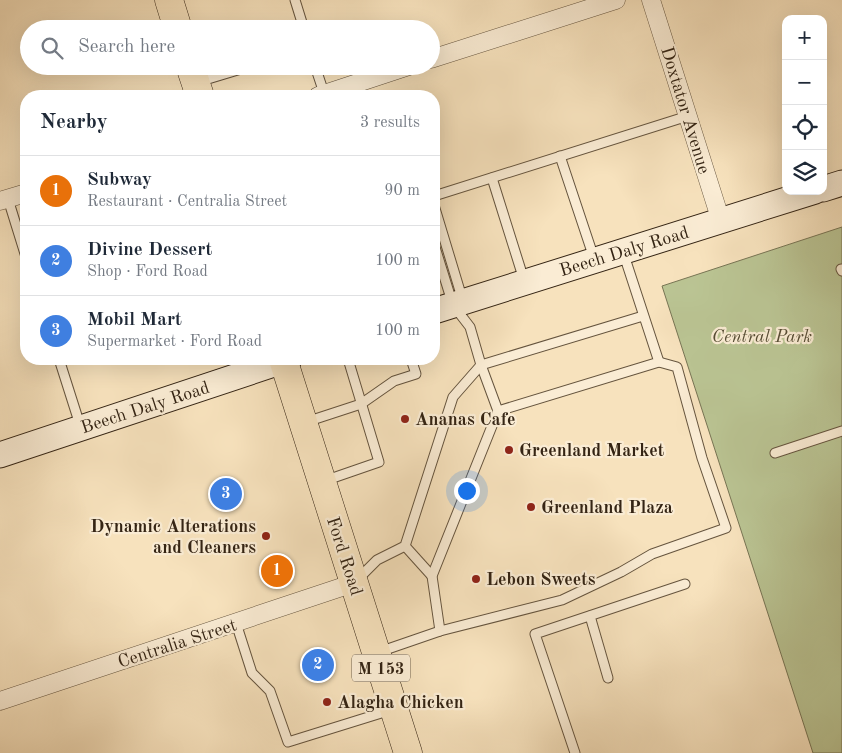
<!DOCTYPE html>
<meta charset="utf-8">
<style>
body{margin:0;font-family:"Old Standard TT",serif;background:#f2f2f3;color:#1f2937}
.controls{position:absolute;right:15px;top:15px;display:grid;overflow:hidden;border-radius:10px;box-shadow:0 5px 20px #0002}
.controls button{width:45px;height:45px;display:grid;place-items:center;padding:0;border:0;border-bottom:1px solid #e0e1e3;background:#fff;color:#1f2937;font:25px sans-serif}
.you{position:absolute;left:466px;top:490px;width:18px;height:18px;margin:-12px;border:4px solid #fff;border-radius:50%;background:#1a73e8;box-shadow:0 0 0 8px #1a73e833}
.badge{display:grid;place-items:center;width:32px;height:32px;border-radius:50%;background:#ea580c;color:#fff;font-size:16px;font-weight:700}
.pin{position:absolute;translate:-50% -50%;border:2px solid #fff;box-shadow:0 1px 5px #0006}
.list{margin:0;padding:0;list-style:none}
h2{display:flex;justify-content:space-between;align-items:center;height:65px;margin:0;padding:0 20px;font-size:21px}
h2 small{font-size:16px;font-weight:400;color:#747a83}
.list li{display:grid;grid-template-columns:32px 1fr auto;gap:15px;align-items:center;box-sizing:border-box;height:70px;padding:0 20px;border-top:1px solid #e0e1e3}
.list b{display:block;font-size:19px;white-space:nowrap}
.list p{margin:0;font-size:16px;white-space:nowrap;color:#747a83}
.list em{font-size:16px;font-style:normal;color:#747a83}
.icon{flex:none;width:28px;height:28px;fill:none;stroke:currentColor;stroke-width:2;stroke-linecap:round;stroke-linejoin:round}
.map{position:relative;flex:none;width:842px;height:753px;overflow:hidden}
.search{position:absolute;background:#fff;box-shadow:0 5px 20px #0002;left:20px;top:20px;width:420px;height:55px;display:flex;align-items:center;gap:12px;box-sizing:border-box;padding:0 18px;border-radius:28px;color:#747a83;font-size:19px}
.panel{position:absolute;background:#fff;box-shadow:0 5px 20px #0002;left:20px;top:90px;width:420px;height:275px;border-radius:20px}
.map>svg:first-child{display:block}
</style>
<div class="map">
<svg width="842" height="753" viewBox="0 0 842 753">
<rect width="100%" height="100%" fill="#f7e2bd"/>
<filter id="stains"><feTurbulence type="fractalNoise" baseFrequency=".004" numOctaves="4"/><feColorMatrix values="0 0 0 0 .2 0 0 0 0 .09 0 0 0 0 .02 0 0 0 .5 -.17"/></filter>
<radialGradient id="worn" r=".72"><stop offset=".6" stop-color="#630" stop-opacity="0"/><stop offset="1" stop-color="#630" stop-opacity=".3"/></radialGradient>
<polygon fill="#bac493" stroke="#777454" points="842,227 842,753 813,753 662,286"/>
<g fill="none" stroke-linecap="round" stroke-linejoin="round">
<g stroke="#65543e" stroke-width="11">
<g id="lane">
<polyline points="295,0 304,29"/>
<polyline points="315,66 325,96"/>
<polyline points="198,82 251,66"/>
<polyline points="560,156 594,258"/>
<polyline points="492,178 524,280"/>
<polyline points="434,196 688,116"/>
<polyline points="8,199 26,257"/>
<polyline points="434,205 463,301"/>
<polyline points="434,244 453,305 470,327 481,365 498,411"/>
<polyline points="841,269 842,271"/>
<polyline points="59,359 80,425"/>
<polyline points="306,422 361,404 394,381 416,374 411,359"/>
<polyline points="775,453 842,431"/>
<polyline points="324,481 379,462 348,359"/>
<polyline points="405,546 432,576"/>
<polyline points="358,579 377,560 405,546 453,397 481,365 643,316"/>
<polyline points="590,616 608,678"/>
<polyline points="236,623 252,673 270,691 288,742 391,710"/>
<polyline points="440,631 562,600 621,572 652,554 726,528 702,458 677,367 659,362"/>
<polyline points="379,652 440,631 432,576 498,411 659,362 623,252"/>
<polyline points="575,753 535,634 685,584"/>
</g>
</g>
<g stroke="#65543e" stroke-width="19">
<g id="street">
<polyline points="651,0 721,221"/>
<polyline points="431,59 616,0"/>
<polyline points="318,96 409,66"/>
<polyline points="0,201 26,193"/>
<polyline points="0,701 354,583"/>
</g>
</g>
<g stroke="#342414" stroke-width="27">
<g id="secondary">
<polyline points="823,189 842,183"/>
<polyline points="434,311 815,191"/>
<polyline points="0,455 289,359"/>
</g>
</g>
<g stroke="#342414" stroke-width="29">
<g id="primary">
<polyline points="169,0 178,29"/>
<polyline points="190,66 200,96"/>
<polyline points="283,359 408,753"/>
</g>
</g>
<use href="#lane" stroke="#faecd4" stroke-width="9"/>
<use href="#street" stroke="#faecd4" stroke-width="18"/>
<use href="#secondary" stroke="#faecd4" stroke-width="25"/>
<use href="#primary" stroke="#f7e2bd" stroke-width="28"/>
</g>
<g fill="#8f2418" stroke="#faecd4" stroke-width="2">
<circle cx="405" cy="419" r="5"/>
<circle cx="509" cy="450" r="5"/>
<circle cx="531" cy="507" r="5"/>
<circle cx="266" cy="536" r="5"/>
<circle cx="476" cy="579" r="5"/>
<circle cx="327" cy="702" r="5"/>
</g>
<g text-anchor="middle" stroke-width="4.5" stroke-linejoin="round" paint-order="stroke">
<rect fill="#faecd4" stroke="#6f604e" stroke-width="1" x="352" y="654.5" width="58" height="27" rx="4"/>
<g font-size="16" font-weight="bold" fill="#342414">
<text x="381" y="674">M 153</text>
</g>
<g font-size="18" fill="#342414" stroke="#faecd4">
<text transform="translate(686 110) rotate(73)" y="6">Doxtator Avenue</text>
<text transform="translate(624 251) rotate(-17)" y="6">Beech Daly Road</text>
<text transform="translate(145 407) rotate(-18)" y="6">Beech Daly Road</text>
<text transform="translate(345 556) rotate(72)" y="6">Ford Road</text>
<text transform="translate(177 643) rotate(-18)" y="6">Centralia Street</text>
</g>
<g font-size="18" font-style="italic" fill="#564c34" stroke="#faecd4">
<text x="762" y="342">Central Park</text>
</g>
<g font-size="18" font-weight="bold" fill="#342414" stroke="#faecd4" text-anchor="start">
<text x="415" y="425">Ananas Cafe</text>
<text x="519" y="456">Greenland Market</text>
<text x="541" y="513">Greenland Plaza</text>
<text x="256" y="532" text-anchor="end">Dynamic Alterations<tspan x="256" dy="21">and Cleaners</tspan></text>
<text x="486" y="585">Lebon Sweets</text>
<text x="337" y="708">Alagha Chicken</text>
</g>
</g>
<rect width="100%" height="100%" filter="url(#stains)"/>
<rect width="100%" height="100%" fill="url(#worn)"/>
</svg>
<div class="controls">
<button>+</button>
<button>−</button>
<button><svg class="icon" aria-label="locate" viewBox="0 0 24 24"><circle cx="12" cy="12" r="6"/><path d="M12 2v4M12 18v4M2 12h4M18 12h4"/></svg></button>
<button><svg class="icon" aria-label="layers" viewBox="0 0 24 24"><path d="M12 4l9 5-9 5-9-5zM3 14l9 5 9-5"/></svg></button>
</div>
<div class="you"></div>
<div class="pin badge" style="left:277px;top:571px;background:#e8710a">1</div>
<div class="pin badge" style="left:318px;top:665px;background:#3f7fe0">2</div>
<div class="pin badge" style="left:226px;top:494px;background:#3f7fe0">3</div>
<div class="search"><svg class="icon" aria-label="search" viewBox="0 0 24 24"><circle cx="10" cy="10" r="6"/><path d="M15 15l6 6"/></svg>Search here</div>
<section class="panel">
<h2>Nearby<small>3 results</small></h2>
<ul class="list">
<li><span class="badge" style="background:#e8710a">1</span><div><b>Subway</b><p>Restaurant · Centralia Street</p></div><em>90 m</em></li>
<li><span class="badge" style="background:#3f7fe0">2</span><div><b>Divine Dessert</b><p>Shop · Ford Road</p></div><em>100 m</em></li>
<li><span class="badge" style="background:#3f7fe0">3</span><div><b>Mobil Mart</b><p>Supermarket · Ford Road</p></div><em>100 m</em></li>
</ul>
</section>
</div>
